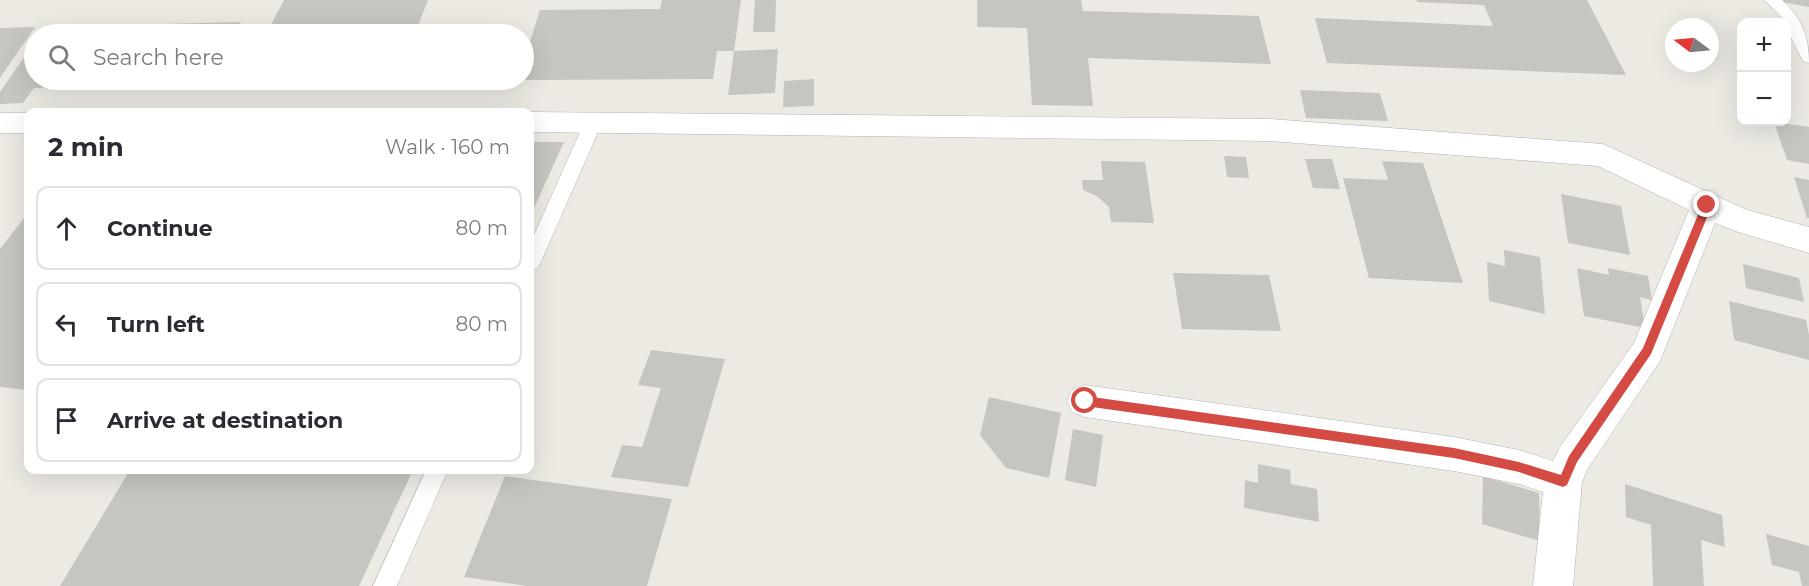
<!DOCTYPE html>
<meta charset="utf-8">
<style>
body{margin:0;font-family:Montserrat,sans-serif;background:#f7f7f7;color:#2b2b33}
.controls{position:absolute;right:18px;top:18px;display:grid;overflow:hidden;border-radius:12px;box-shadow:0 6px 24px #0002}
.controls button{width:54px;height:54px;display:grid;place-items:center;padding:0;border:0;border-bottom:2px solid #e1e1e2;background:#fff;color:#2b2b33;font:30px sans-serif}
.compass{position:absolute;left:1665px;top:18px;width:54px;height:54px;border-radius:50%;background:#fff;box-shadow:0 6px 24px #0002;rotate:286deg}
.stop{position:absolute;width:18px;height:18px;margin:-14px;border:4px solid #d34b42;border-radius:50%;background:#fff}
.stop.end{background:#d34b42;border-color:#fff;box-shadow:0 2px 6px #0008}
.list{margin:0;padding:0;list-style:none}
h2{display:flex;justify-content:space-between;align-items:center;height:78px;margin:0;padding:0 24px;font-size:26px}
h2 small{font-size:20px;font-weight:400;color:#7c7c81}
.list li{display:grid;grid-template-columns:39px 1fr auto;gap:18px;align-items:center;box-sizing:border-box;height:84px;margin:0 12px 12px;padding:0 12px;border:2px solid #e1e1e2;border-radius:12px}
.list b{display:block;font-size:22px;white-space:nowrap}
.list em{font-size:20px;font-style:normal;color:#7c7c81}
.icon{flex:none;width:33px;height:33px;fill:none;stroke:currentColor;stroke-width:2;stroke-linecap:round;stroke-linejoin:round}
.map{position:relative;flex:none;width:1809px;height:586px;overflow:hidden}
.search{position:absolute;background:#fff;box-shadow:0 6px 24px #0002;left:24px;top:24px;width:510px;height:66px;display:flex;align-items:center;gap:15px;box-sizing:border-box;padding:0 21px;border-radius:33px;color:#7c7c81;font-size:22px}
.panel{position:absolute;background:#fff;box-shadow:0 6px 24px #0002;left:24px;top:108px;width:510px;height:366px;border-radius:12px}
.map>svg:first-child{display:block}
</style>
<div class="map">
<svg width="1809" height="586" viewBox="0 0 1809 586">
<rect width="100%" height="100%" fill="#eceae3"/>
<g fill="#c7c5c0">
<polygon points="284,0 428,0 415,34 266,34"/>
<polygon points="662,0 741,0 734,51 778,49 775,93 728,95 734,51 717,51 713,79 524,80 524,61 540,10 660,9"/>
<polygon points="755,0 776,0 775,32 753,32"/>
<polygon points="977,0 1081,0 1083,11 1259,16 1271,64 1088,58 1093,106 1032,105 1027,28 977,27"/>
<polygon points="1417,0 1587,0 1626,75 1327,63 1315,18 1493,26 1484,5 1417,2"/>
<polygon points="1777,0 1809,0 1809,7 1777,1"/>
<polygon points="241,22 235,34 41,34 46,27"/>
<polygon points="35,27 0,78 0,28"/>
<polygon points="34,43 34,80 211,80 209,84 34,88 23,103 0,104 0,92"/>
<polygon points="814,79 814,106 783,107 784,81"/>
<polygon points="228,80 398,80 397,83 224,87"/>
<polygon points="1300,90 1380,93 1388,121 1306,118"/>
<polygon points="1774,122 1809,127 1809,164 1787,160"/>
<polygon points="530,142 564,142 530,217"/>
<polygon points="1224,156 1246,157 1249,178 1227,177"/>
<polygon points="1305,159 1332,159 1340,189 1313,188"/>
<polygon points="1101,161 1145,162 1154,223 1111,222 1109,207 1097,196 1083,190 1082,180 1103,180"/>
<polygon points="1382,161 1423,163 1463,283 1369,278 1343,178 1388,180"/>
<polygon points="1794,177 1809,180 1809,218 1807,218"/>
<polygon points="1561,194 1621,206 1630,255 1568,243"/>
<polygon points="28,213 28,390 0,387 0,249"/>
<polygon points="1504,250 1540,257 1545,314 1489,301 1487,262 1505,266"/>
<polygon points="1743,264 1799,278 1804,302 1746,288"/>
<polygon points="1577,268 1609,275 1608,268 1648,276 1652,300 1640,297 1645,328 1584,316"/>
<polygon points="1173,273 1269,275 1281,331 1182,329"/>
<polygon points="1729,301 1806,320 1809,335 1809,360 1734,340"/>
<polygon points="651,350 725,359 688,487 611,477 622,445 642,447 661,388 638,385"/>
<polygon points="989,397 1061,413 1049,478 1006,468 980,435"/>
<polygon points="1073,429 1103,435 1096,487 1065,480"/>
<polygon points="1258,464 1290,470 1291,484 1317,489 1319,522 1244,508 1245,480 1258,483"/>
<polygon points="130,470 413,470 359,586 60,586"/>
<polygon points="505,476 672,499 647,586 527,586 464,577"/>
<polygon points="1483,476 1539,493 1540,541 1482,524"/>
<polygon points="1625,484 1722,515 1725,547 1701,540 1704,586 1653,586 1651,525 1626,517"/>
<polygon points="1766,534 1809,546 1809,586 1802,586 1799,572 1772,565"/>
</g>
<g fill="none" stroke-linecap="round" stroke-linejoin="round">
<g stroke="#b0b3b7" stroke-width="1">
<g id="lane">
<path d="M 1764,0 L 1782,0 C 1802,18 1809,36 1809,63 L 1803,61 L 1801,57 L 1786,28 L 1786,22 L 1784,22 L 1781,16 Z"/>
<polygon points="593,117 599,119 602,123 540,264 537,269 530,271 530,244 584,123 587,119"/>
<polygon points="426,470 448,470 397,586 373,586"/>
</g>
</g>
<g stroke="#b0b3b7" stroke-width="1">
<g id="street">
<polygon points="527,112 530,112 1270,119 1603,144 1747,210 1809,227 1809,253 1738,232 1715,223 1660,361 1587,470 1582,482 1573,586 1533,586 1543,492 1519,484 1454,471 1085,417 1072,412 1067,401 1072,390 1085,385 1454,437 1519,450 1553,461 1560,447 1634,343 1689,210 1598,166 1270,141 530,132 530,112"/>
<rect x="0" y="113" width="28" height="20"/>
</g>
</g>
<use href="#lane" fill="#fff" fill-rule="evenodd"/>
<use href="#street" fill="#fff" fill-rule="evenodd"/>
</g>
<polygon fill="#d34b42" points="1707,201 1712,205 1651,354 1577,462 1567,485 1563,487 1519,472 1454,458 1085,406 1080,401 1085,396 1454,448 1519,462 1561,475 1569,456 1643,348 1702,205"/>
</svg>
<div class="controls">
<button>+</button>
<button>−</button>
</div>
<svg class="compass" viewBox="-18 -18 36 36"><path d="M0-13l5 13h-10z" fill="#e53935"/><path d="M0 13l5-13h-10z" fill="#7c7c81"/></svg>
<div class="stop" style="left:1085px;top:401px"></div>
<div class="stop end" style="left:1707px;top:205px"></div>
<div class="search"><svg class="icon" aria-label="search" viewBox="0 0 24 24"><circle cx="10" cy="10" r="6"/><path d="M15 15l6 6"/></svg>Search here</div>
<section class="panel">
<h2>2 min<small>Walk · 160 m</small></h2>
<ul class="list">
<li><svg class="icon" aria-label="ahead" viewBox="0 0 24 24"><path d="M12 20V5M6 11l6-6 6 6"/></svg><div><b>Continue</b></div><em>80 m</em></li>
<li><svg class="icon" aria-label="left" viewBox="0 0 24 24"><path d="M17 20v-9H6M10 6l-5 5 5 5"/></svg><div><b>Turn left</b></div><em>80 m</em></li>
<li><svg class="icon" aria-label="arrive" viewBox="0 0 24 24"><path d="M6 21V4h12l-3 4 3 4H6"/></svg><div><b>Arrive at destination</b></div></li>
</ul>
</section>
</div>
